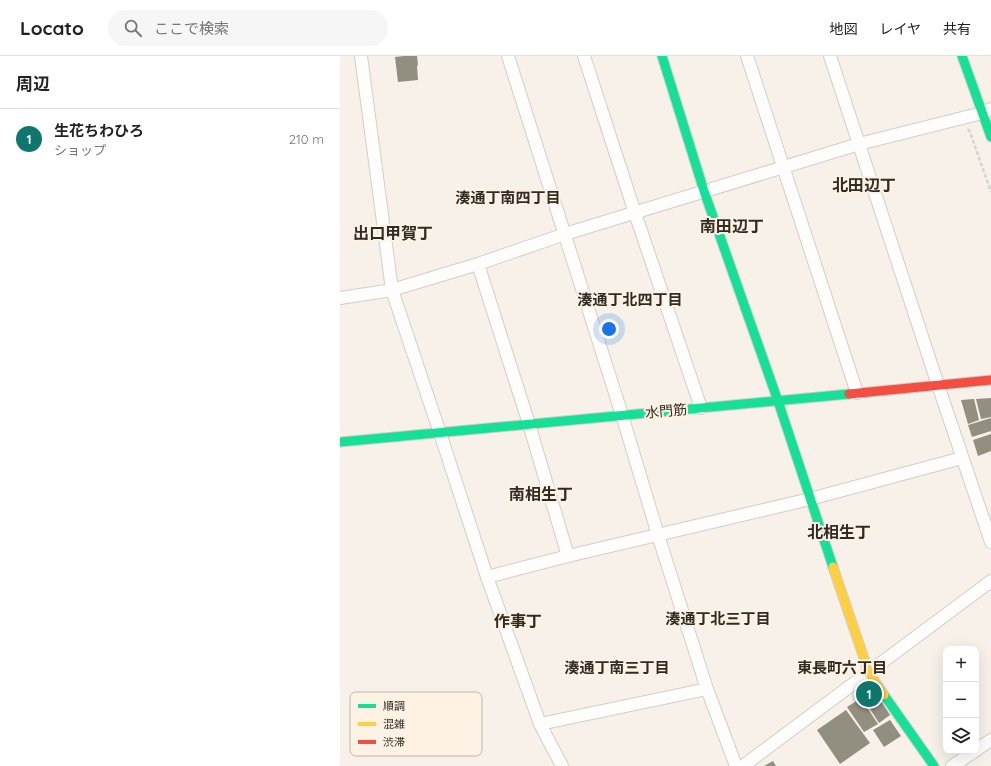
<!DOCTYPE html>
<html lang="ja">
<meta charset="utf-8">
<style>
body{margin:0;font-family:Quicksand,"Noto Sans JP",sans-serif;background:#f6f6f6;color:#222}
.controls{position:absolute;right:12px;bottom:12px;display:grid;overflow:hidden;border-radius:8px;box-shadow:0 4px 16px #0002}
.controls button{width:36px;height:36px;display:grid;place-items:center;padding:0;border:0;border-bottom:1px solid #e0e0e0;background:#fff;color:#222;font:20px sans-serif}
.you{position:absolute;left:269px;top:273px;width:14px;height:14px;margin:-10px;border:3px solid #fff;border-radius:50%;background:#1a73e8;box-shadow:0 0 0 6px #1a73e833}
.badge{display:grid;place-items:center;width:26px;height:26px;border-radius:50%;background:#0f766e;color:#fff;font-size:13px;font-weight:700}
.pin{position:absolute;translate:-50% -50%;border:2px solid #fff;box-shadow:0 1px 4px #0006}
.list{margin:0;padding:0;list-style:none}
h2{display:flex;justify-content:space-between;align-items:center;height:52px;margin:0;padding:0 16px;font-size:17px}
h2 small{font-size:13px;font-weight:400;color:#767676}
.list li{display:grid;grid-template-columns:26px 1fr auto;gap:12px;align-items:center;box-sizing:border-box;height:60px;padding:0 16px;border-top:1px solid #e0e0e0}
.list b{display:block;font-size:15px;white-space:nowrap}
.list p{margin:0;font-size:13px;white-space:nowrap;color:#767676}
.list em{font-size:13px;font-style:normal;color:#767676}
.icon{flex:none;width:22px;height:22px;fill:none;stroke:currentColor;stroke-width:2;stroke-linecap:round;stroke-linejoin:round}
.map{position:relative;flex:none;width:651px;height:710px;overflow:hidden}
header{display:flex;align-items:center;gap:24px;box-sizing:border-box;height:56px;padding:0 20px;background:#fff;border-bottom:1px solid #e0e0e0}
header strong{font-size:19px}
nav{display:flex;gap:22px;margin-inline-start:auto;font-size:14px}
.search{width:280px;height:36px;background:#f6f6f6;display:flex;align-items:center;gap:10px;box-sizing:border-box;padding:0 14px;border-radius:22px;color:#767676;font-size:15px}
main{display:flex}
aside{flex:1;background:#fff}
.map>svg:first-child{display:block}
</style>
<header>
<strong>Locato</strong>
<div class="search"><svg class="icon" aria-label="search" viewBox="0 0 24 24"><circle cx="10" cy="10" r="6"/><path d="M15 15l6 6"/></svg>ここで検索</div>
<nav><a>地図</a><a>レイヤ</a><a>共有</a></nav>
</header>
<main>
<aside>
<h2>周辺<small></small></h2>
<ul class="list">
<li><span class="badge">1</span><div><b>生花ちわひろ</b><p>ショップ</p></div><em>210 m</em></li>
</ul>
</aside>
<div class="map">
<svg width="651" height="710" viewBox="0 0 651 710">
<rect width="100%" height="100%" fill="#f7f1ea"/>
<g fill="#928e80">
<polygon points="64,0 77,0 78,9 77,10 78,24 58,26 55,1"/>
<polygon points="651,342 651,361 641,363 636,343"/>
<polygon points="634,343 639,364 628,368 621,344"/>
<polygon points="651,362 651,375 632,381 628,369"/>
<polygon points="651,378 651,395 638,400 633,384"/>
<polygon points="532,631 550,659 539,667 521,639"/>
<polygon points="521,642 538,668 524,676 507,651"/>
<polygon points="506,654 530,687 500,708 477,674"/>
<polygon points="550,664 561,680 544,691 533,674"/>
<polygon points="433,705 436,710 424,710"/>
</g>
<g fill="none" stroke-linecap="round" stroke-linejoin="round">
<g stroke="#d3cec8" stroke-width="14">
<g id="street">
<polyline points="21,0 52,234 100,377 147,521 200,668 222,710"/>
<polyline points="168,0 282,359 318,479 367,633 396,710"/>
<polyline points="244,0 295,157 361,352"/>
<polyline points="407,0 517,337"/>
<polyline points="490,0 598,329 651,486"/>
<polyline points="138,208 189,368 228,500"/>
<polyline points="0,242 52,234 138,208 225,178 519,88 642,57 651,53"/>
<polyline points="147,521 228,500 470,443 622,402"/>
<polyline points="200,668 367,633"/>
<polyline points="636,694 651,684"/>
<polyline points="403,710 651,525"/>
<polyline points="612,710 635,695"/>
</g>
</g>
<g stroke="#d3cec8" stroke-width="11">
<g id="fast">
<polyline points="322,0 364,135 438,345 493,511"/>
<polyline points="622,0 651,81"/>
<polyline points="0,386 509,338"/>
<polyline points="544,639 594,710"/>
</g>
</g>
<g stroke="#d3cec8" stroke-width="11">
<polyline id="slow" points="493,511 529,617 544,639"/>
</g>
<g stroke="#d3cec8" stroke-width="11">
<polyline id="jam" points="509,338 651,324"/>
</g>
<polyline stroke="#d6d4d1" stroke-width="2.5" stroke-dasharray="4 2" stroke-linecap="butt" points="628,73 630,76 651,136"/>
<use href="#street" stroke="#fefdfc" stroke-width="12"/>
<use href="#fast" stroke="#16e098" stroke-width="9"/>
<use href="#slow" stroke="#ffcf43" stroke-width="9"/>
<use href="#jam" stroke="#f24e42" stroke-width="9"/>
</g>
<g text-anchor="middle" stroke-width="4" stroke-linejoin="round" paint-order="stroke">
<g font-size="14" fill="#302b24" stroke="#fdf2e4">
<text transform="translate(326 355) rotate(-5)" y="5">水門筋</text>
</g>
<g font-size="15" font-weight="bold" fill="#302b24" stroke="#fdf2e4">
<text x="168" y="147">湊通丁南四丁目</text>
<text x="290" y="249">湊通丁北四丁目</text>
<text x="378" y="568">湊通丁北三丁目</text>
<text x="277" y="617">湊通丁南三丁目</text>
<text x="502" y="617">東長町六丁目</text>
</g>
<g font-size="16" font-weight="bold" fill="#302b24" stroke="#fdf2e4">
<text x="524" y="135">北田辺丁</text>
<text x="392" y="176">南田辺丁</text>
<text x="53" y="183">出口甲賀丁</text>
<text x="201" y="444">南相生丁</text>
<text x="499" y="482">北相生丁</text>
<text x="178" y="571">作事丁</text>
</g>
</g>
<rect x="10" y="636" width="132" height="64" rx="6" fill="#fdf2e4" stroke="#c0b6aa" stroke-width="1"/>
<rect x="18" y="648" width="18" height="4" fill="#16e098"/>
<rect x="18" y="666" width="18" height="4" fill="#ffcf43"/>
<rect x="18" y="684" width="18" height="4" fill="#f24e42"/>
<g font-size="11" fill="#302b24">
<text x="43" y="654">順調</text>
<text x="43" y="672">混雑</text>
<text x="43" y="690">渋滞</text>
</g>
</svg>
<div class="controls">
<button>+</button>
<button>−</button>
<button><svg class="icon" aria-label="layers" viewBox="0 0 24 24"><path d="M12 4l9 5-9 5-9-5zM3 14l9 5 9-5"/></svg></button>
</div>
<div class="you"></div>
<div class="pin badge" style="left:529px;top:638px">1</div>
</div>
</main>
